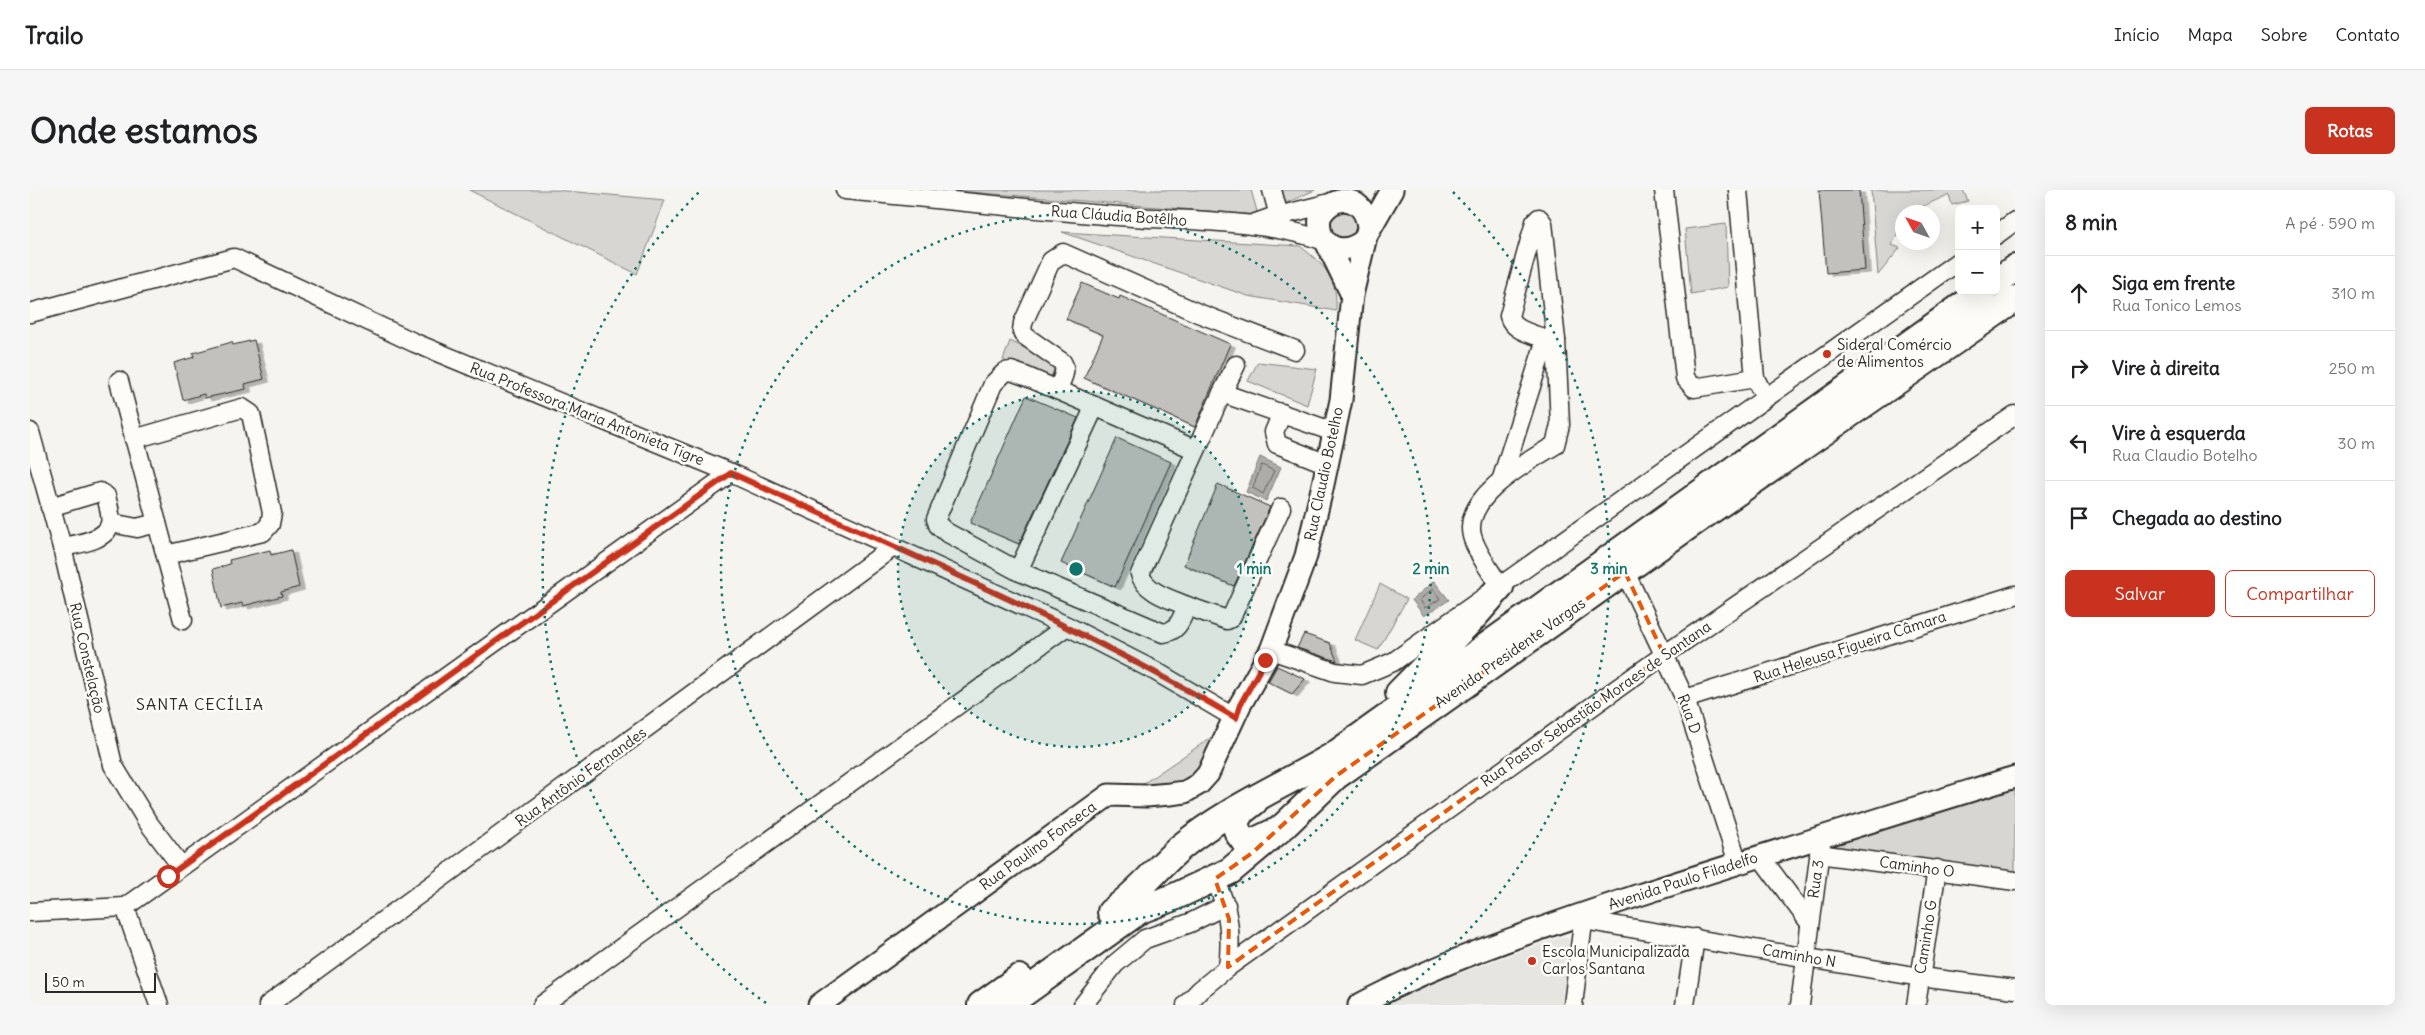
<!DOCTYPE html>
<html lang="pt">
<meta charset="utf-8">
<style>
body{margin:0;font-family:Delius,sans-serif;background:#f6f6f6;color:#202124}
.controls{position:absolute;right:15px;top:15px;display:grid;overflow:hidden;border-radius:8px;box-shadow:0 5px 20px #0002}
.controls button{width:45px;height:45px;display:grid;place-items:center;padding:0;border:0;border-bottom:1px solid #e0e0e0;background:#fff;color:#202124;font:25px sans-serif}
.compass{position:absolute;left:1865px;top:15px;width:45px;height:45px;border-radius:50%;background:#fff;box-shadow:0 5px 20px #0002;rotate:310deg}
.scale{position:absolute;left:15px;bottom:12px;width:111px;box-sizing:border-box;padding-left:5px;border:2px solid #2b2b2b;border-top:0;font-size:14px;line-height:18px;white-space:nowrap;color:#2b2b2b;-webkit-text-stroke:4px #fdfcf7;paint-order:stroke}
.stop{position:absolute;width:15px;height:15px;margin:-11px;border:4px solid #c8321e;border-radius:50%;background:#fff}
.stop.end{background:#c8321e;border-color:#fff;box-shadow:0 1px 5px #0008}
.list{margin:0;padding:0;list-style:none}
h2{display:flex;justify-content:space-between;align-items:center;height:65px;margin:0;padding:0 20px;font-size:21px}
h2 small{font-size:16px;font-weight:400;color:#757577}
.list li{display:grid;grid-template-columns:32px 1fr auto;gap:15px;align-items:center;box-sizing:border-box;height:75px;padding:0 20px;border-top:1px solid #e0e0e0}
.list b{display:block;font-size:19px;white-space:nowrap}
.list p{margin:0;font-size:16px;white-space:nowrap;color:#757577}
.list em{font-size:16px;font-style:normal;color:#757577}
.actions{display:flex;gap:10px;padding:15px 20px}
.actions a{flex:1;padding:11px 0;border:1px solid #c8321e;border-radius:8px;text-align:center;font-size:18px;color:#c8321e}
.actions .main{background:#c8321e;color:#fff}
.icon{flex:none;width:28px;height:28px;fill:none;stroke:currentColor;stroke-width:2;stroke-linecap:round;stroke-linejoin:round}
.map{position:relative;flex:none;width:1985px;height:815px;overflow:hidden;border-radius:8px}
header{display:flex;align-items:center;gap:30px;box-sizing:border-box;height:70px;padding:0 25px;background:#fff;border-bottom:1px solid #e0e0e0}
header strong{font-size:24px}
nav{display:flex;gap:28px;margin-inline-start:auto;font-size:18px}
.intro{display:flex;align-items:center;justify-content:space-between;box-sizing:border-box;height:120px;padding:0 30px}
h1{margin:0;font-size:35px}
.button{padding:12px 22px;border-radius:8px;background:#c8321e;color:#fff;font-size:18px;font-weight:700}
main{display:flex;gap:30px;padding:0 30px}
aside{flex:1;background:#fff;border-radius:8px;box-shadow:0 5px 20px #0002}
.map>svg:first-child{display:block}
</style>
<header>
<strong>Trailo</strong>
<nav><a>Início</a><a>Mapa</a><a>Sobre</a><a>Contato</a></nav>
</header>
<div class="intro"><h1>Onde estamos</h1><a class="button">Rotas</a></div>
<main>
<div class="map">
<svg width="1985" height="815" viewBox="0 0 1985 815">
<defs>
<filter id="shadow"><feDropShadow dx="5.5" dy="3" stdDeviation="0" flood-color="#0004"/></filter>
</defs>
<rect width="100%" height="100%" fill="#f5f4ef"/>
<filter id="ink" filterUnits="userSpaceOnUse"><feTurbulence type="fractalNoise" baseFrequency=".02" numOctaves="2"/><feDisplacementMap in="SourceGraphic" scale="10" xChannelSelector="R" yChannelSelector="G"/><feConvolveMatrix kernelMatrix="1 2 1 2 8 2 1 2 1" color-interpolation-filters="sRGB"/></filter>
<g filter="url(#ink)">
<polygon fill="#e6e5e0" points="1534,746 1542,752 1532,815 1354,815 1410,790"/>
<g fill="#d7d6d2" stroke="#81807e">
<polygon points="439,0 525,0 635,10 607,84"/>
<polygon points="915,0 1221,0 1228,25"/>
<polygon points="1252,0 1285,0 1256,13"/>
<path d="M 1841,0 L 1933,0 L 1938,11 L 1922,15 L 1919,5 C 1904,10 1886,22 1872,22 L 1872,34 L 1862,55 L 1870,58 L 1848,85 Z"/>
<polygon points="1303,19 1322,20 1331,38 1315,57 1294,44"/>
<polygon points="1696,34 1698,97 1661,104 1655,39"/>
<path d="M 1032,42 L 1270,56 C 1295,76 1308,87 1306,121 L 1218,106 Z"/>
<polygon points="980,151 1027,173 1019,191 973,170"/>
<polygon points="1228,172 1287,179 1277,215 1218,191"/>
<polygon points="1350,394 1377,409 1348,460 1325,450"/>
<polygon points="1195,538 1166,593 1098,604"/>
<polygon points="1985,597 1985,684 1798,655"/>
</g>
<g fill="#adaca9" stroke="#797877">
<polygon points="1230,267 1251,277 1236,311 1216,302"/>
<polygon points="1404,391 1419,410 1394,426 1382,410"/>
</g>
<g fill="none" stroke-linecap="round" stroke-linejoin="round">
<g stroke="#5f5f5d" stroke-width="1">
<polygon points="1232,275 1244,281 1233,304 1223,298"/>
<polygon points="1403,399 1410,409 1395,418 1390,410"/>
</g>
</g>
<g fill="#c2c1be" stroke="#2b2b2b" filter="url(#shadow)">
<polygon points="1789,0 1829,0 1835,80 1796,83"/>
<polygon points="1052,93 1089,109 1090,106 1200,154 1165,237 1054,188 1073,145 1036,129"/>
<polygon points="224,150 234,189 215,194 216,199 175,208 174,204 153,210 144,173 164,167 163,163 202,152 203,155"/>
<polygon points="996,206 1048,228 989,354 940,333"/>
<polygon points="1087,248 1141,272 1085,397 1031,373"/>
<polygon points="1188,294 1240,317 1204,396 1154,375"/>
<polygon points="240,360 241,365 261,360 269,397 251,402 252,406 213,416 212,413 191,418 183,379 200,374 199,370"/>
<polygon points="1274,444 1300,453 1307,471 1267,458"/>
<polygon points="1247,476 1275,489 1262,504 1238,492"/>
</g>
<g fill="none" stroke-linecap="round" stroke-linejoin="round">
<g stroke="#2b2b2b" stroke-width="21">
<g id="minor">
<path d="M 815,0 C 906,9 997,19 1088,26 C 1155,31 1232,29 1295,51"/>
<polyline points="1242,0 1252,37"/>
<polyline points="1634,0 1655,188 1664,198 1725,188"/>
<polyline points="1708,0 1723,167 1725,188 1730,198"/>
<polyline points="1223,34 1240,28 1300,13"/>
<polyline points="1966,45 1985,31"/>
<polyline points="0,123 204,68 385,153 701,283 1037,436 1125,481 1205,528"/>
<polyline points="89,191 153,430"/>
<path d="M 1027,200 C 1031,191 1038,181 1032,172 L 995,146 L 992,141 L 993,133 L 1021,71 L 1033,63 L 1168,123 L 1265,160"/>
<polyline points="1192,203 1206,175"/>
<polyline points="1252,223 1244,242 1247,254 1297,274"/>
<polyline points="0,242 32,357 83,575 117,631 151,676"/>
<polyline points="104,249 212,218 221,224 242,323 240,334 233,342 136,365"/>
<path d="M 1166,260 L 995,186 L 981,181 L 975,182 L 963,194 L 906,329 L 908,335 L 916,342 L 988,381 L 1133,443 C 1149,441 1151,429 1157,416 C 1141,409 1115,402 1110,384 L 1192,203 L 1304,242"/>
<polyline points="1472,288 1516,149 1526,150"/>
<path d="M 20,317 L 70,302 L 76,306 C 78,314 82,327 80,334 C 76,351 46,354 32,357"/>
<polyline points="81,333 107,338 127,333"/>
<polyline points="988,381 1065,216"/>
<polyline points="1595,382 1655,509 1708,673"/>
<path d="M 1470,397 C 1461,381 1447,364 1442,346 C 1432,307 1497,272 1525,255 L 1530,235 L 1526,150 L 1513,33 L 1509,28 L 1505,32 L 1479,126 C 1483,141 1503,144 1516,149"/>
<polyline points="1157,416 1197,430 1201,428 1251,318"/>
<polyline points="1241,460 1305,482 1332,485 1363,472 1929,71"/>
<polyline points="1655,509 1985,405"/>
<polyline points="1789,664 1985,691"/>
<polyline points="1730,666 1779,732"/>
<path d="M 1185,689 C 1199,719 1202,745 1198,777"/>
<polyline points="95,717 701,283"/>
<polyline points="95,717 129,815"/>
<polyline points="0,722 95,717"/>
<polyline points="1553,730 1890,787 1985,799"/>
<polyline points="238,815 863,357"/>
<polyline points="512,815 1037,436"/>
<polyline points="1053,815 1085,774 1115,749 1160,733 1196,715"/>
<polyline points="1156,815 1170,800 1198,777 1634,465 1985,225"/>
<polyline points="1543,815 1554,724"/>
<polyline points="1655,815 1665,748"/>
<polyline points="1770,815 1791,652"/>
<polyline points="1886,815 1907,679"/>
</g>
</g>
<g stroke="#2b2b2b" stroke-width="25">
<g id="tertiary">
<path d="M 1338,38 C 1336,7 1305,0 1290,27 C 1286,55 1310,68 1333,51 L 1362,0"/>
<polyline points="1297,54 1322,105"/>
<polyline points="789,815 1079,605 1116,606 1140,604 1155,602 1169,594 1178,584 1210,515 1241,460 1276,366 1292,299 1311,210 1322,105 1337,42"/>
<path d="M 1329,815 C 1417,768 1512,738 1606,706 C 1732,665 1859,626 1985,587"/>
</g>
</g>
<g stroke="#2b2b2b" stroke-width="30">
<g id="primary">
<polyline points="1966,92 1985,78"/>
<polyline points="1369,503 1442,429 1470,397"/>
<path d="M 1224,612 L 1211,622 L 1206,630 C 1205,641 1211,651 1221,653 L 1242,643"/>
<path d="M 1081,722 C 1108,703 1127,678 1151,657 C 1197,619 1252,596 1303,566 L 1953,101"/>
<polyline points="951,815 989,788"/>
<polyline points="977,815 1110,720 1144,707 1200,681 1255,635 1306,586 1654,339 1985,109"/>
</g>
</g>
<use href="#minor" stroke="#fdfcf7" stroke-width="18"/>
<use href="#tertiary" stroke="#fdfcf7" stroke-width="21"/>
<use href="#primary" stroke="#fdfcf7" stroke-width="26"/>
</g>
</g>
<g fill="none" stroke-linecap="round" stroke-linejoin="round" filter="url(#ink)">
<path stroke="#c8321e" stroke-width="6" d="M 138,686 L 701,283 C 871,361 1044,432 1206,528 L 1210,515 L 1235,470"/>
</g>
<path fill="none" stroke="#e8590c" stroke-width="4" stroke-dasharray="10 6" stroke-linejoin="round" d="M 1595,382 L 1634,465 L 1198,777 L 1199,729 L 1185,689 L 1222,663 L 1306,586 Z"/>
<circle cx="1046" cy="379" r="178" fill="#0f766e" fill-opacity=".12"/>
<g fill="none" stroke="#0f766e" stroke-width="2.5" stroke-dasharray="2.5 5">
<circle cx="1046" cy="379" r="178"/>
<circle cx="1046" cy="379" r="355"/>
<path d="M736 813A533 533 0 0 1 669 2M1423 2A533 533 0 0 1 1356 813"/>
</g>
<g fill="#c8321e" stroke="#fdfcf7" stroke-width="2">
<circle cx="1797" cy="164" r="5"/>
<circle cx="1502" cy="771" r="5"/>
</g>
<g text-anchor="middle" stroke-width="5" stroke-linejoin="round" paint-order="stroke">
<g font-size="15" fill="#2b2b2b" stroke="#fdfcf7">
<text transform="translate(1089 26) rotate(4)" y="5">Rua Cláudia Botêlho</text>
<text transform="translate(557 224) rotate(22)" y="5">Rua Professora Maria Antonieta Tigre</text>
<text transform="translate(1294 284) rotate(-78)" y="5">Rua Claudio Botelho</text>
<text transform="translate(1820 457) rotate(-18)" y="5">Rua Heleusa Figueira Câmara</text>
<text transform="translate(1480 463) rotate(-35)" y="5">Avenida Presidente Vargas</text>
<text transform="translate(57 468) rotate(77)" y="5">Rua Constelação</text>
<text transform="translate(1566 514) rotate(-35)" y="5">Rua Pastor Sebastião Moraes de Santana</text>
<text transform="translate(1659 524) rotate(70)" y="5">Rua D</text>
<text transform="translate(551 587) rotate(-36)" y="5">Rua Antônio Fernandes</text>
<text transform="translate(1008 656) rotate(-36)" y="5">Rua Paulino Fonseca</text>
<text transform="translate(1887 677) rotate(8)" y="5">Caminho O</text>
<text transform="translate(1786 689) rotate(-82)" y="5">Rua 3</text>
<text transform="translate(1653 691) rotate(-18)" y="5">Avenida Paulo Filadelfo</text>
<text transform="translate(1896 747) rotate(-81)" y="5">Caminho G</text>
<text transform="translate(1769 766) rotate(10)" y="5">Caminho N</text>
</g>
<g font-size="15" fill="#2b2b2b" stroke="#fdfcf7" text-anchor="start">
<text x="1807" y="160">Sideral Comércio<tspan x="1807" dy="17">de Alimentos</tspan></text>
<text x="1512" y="767">Escola Municipalizada<tspan x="1512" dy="17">Carlos Santana</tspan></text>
</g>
<g font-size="16" letter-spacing="1" fill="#2b2b2b" stroke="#fdfcf7">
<text x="170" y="520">SANTA CECÍLIA</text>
</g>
</g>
<circle cx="1046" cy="379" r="8" fill="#0f766e" stroke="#fdfcf7" stroke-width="2.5"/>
<g font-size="15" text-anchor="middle" font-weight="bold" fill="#0f766e" stroke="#fdfcf7" stroke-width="5" stroke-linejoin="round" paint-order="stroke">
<text x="1224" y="384">1 min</text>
<text x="1401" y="384">2 min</text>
<text x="1579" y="384">3 min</text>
</g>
</svg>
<div class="controls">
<button>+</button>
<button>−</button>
</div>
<svg class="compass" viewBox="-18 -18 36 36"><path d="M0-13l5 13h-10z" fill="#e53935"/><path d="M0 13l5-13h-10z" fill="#757577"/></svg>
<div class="scale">50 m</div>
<div class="stop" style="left:138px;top:686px"></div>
<div class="stop end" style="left:1235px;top:470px"></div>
</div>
<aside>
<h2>8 min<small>A pé · 590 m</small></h2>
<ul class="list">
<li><svg class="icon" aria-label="ahead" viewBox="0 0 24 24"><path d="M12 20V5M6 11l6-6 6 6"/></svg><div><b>Siga em frente</b><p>Rua Tonico Lemos</p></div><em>310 m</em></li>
<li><svg class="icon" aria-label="right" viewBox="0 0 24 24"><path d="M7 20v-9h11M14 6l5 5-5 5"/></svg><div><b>Vire à direita</b></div><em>250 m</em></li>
<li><svg class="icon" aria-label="left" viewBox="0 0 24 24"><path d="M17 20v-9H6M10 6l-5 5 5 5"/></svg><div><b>Vire à esquerda</b><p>Rua Claudio Botelho</p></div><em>30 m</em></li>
<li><svg class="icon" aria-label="arrive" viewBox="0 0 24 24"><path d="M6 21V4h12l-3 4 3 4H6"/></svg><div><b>Chegada ao destino</b></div></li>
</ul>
<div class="actions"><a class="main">Salvar</a><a>Compartilhar</a></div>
</aside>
</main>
